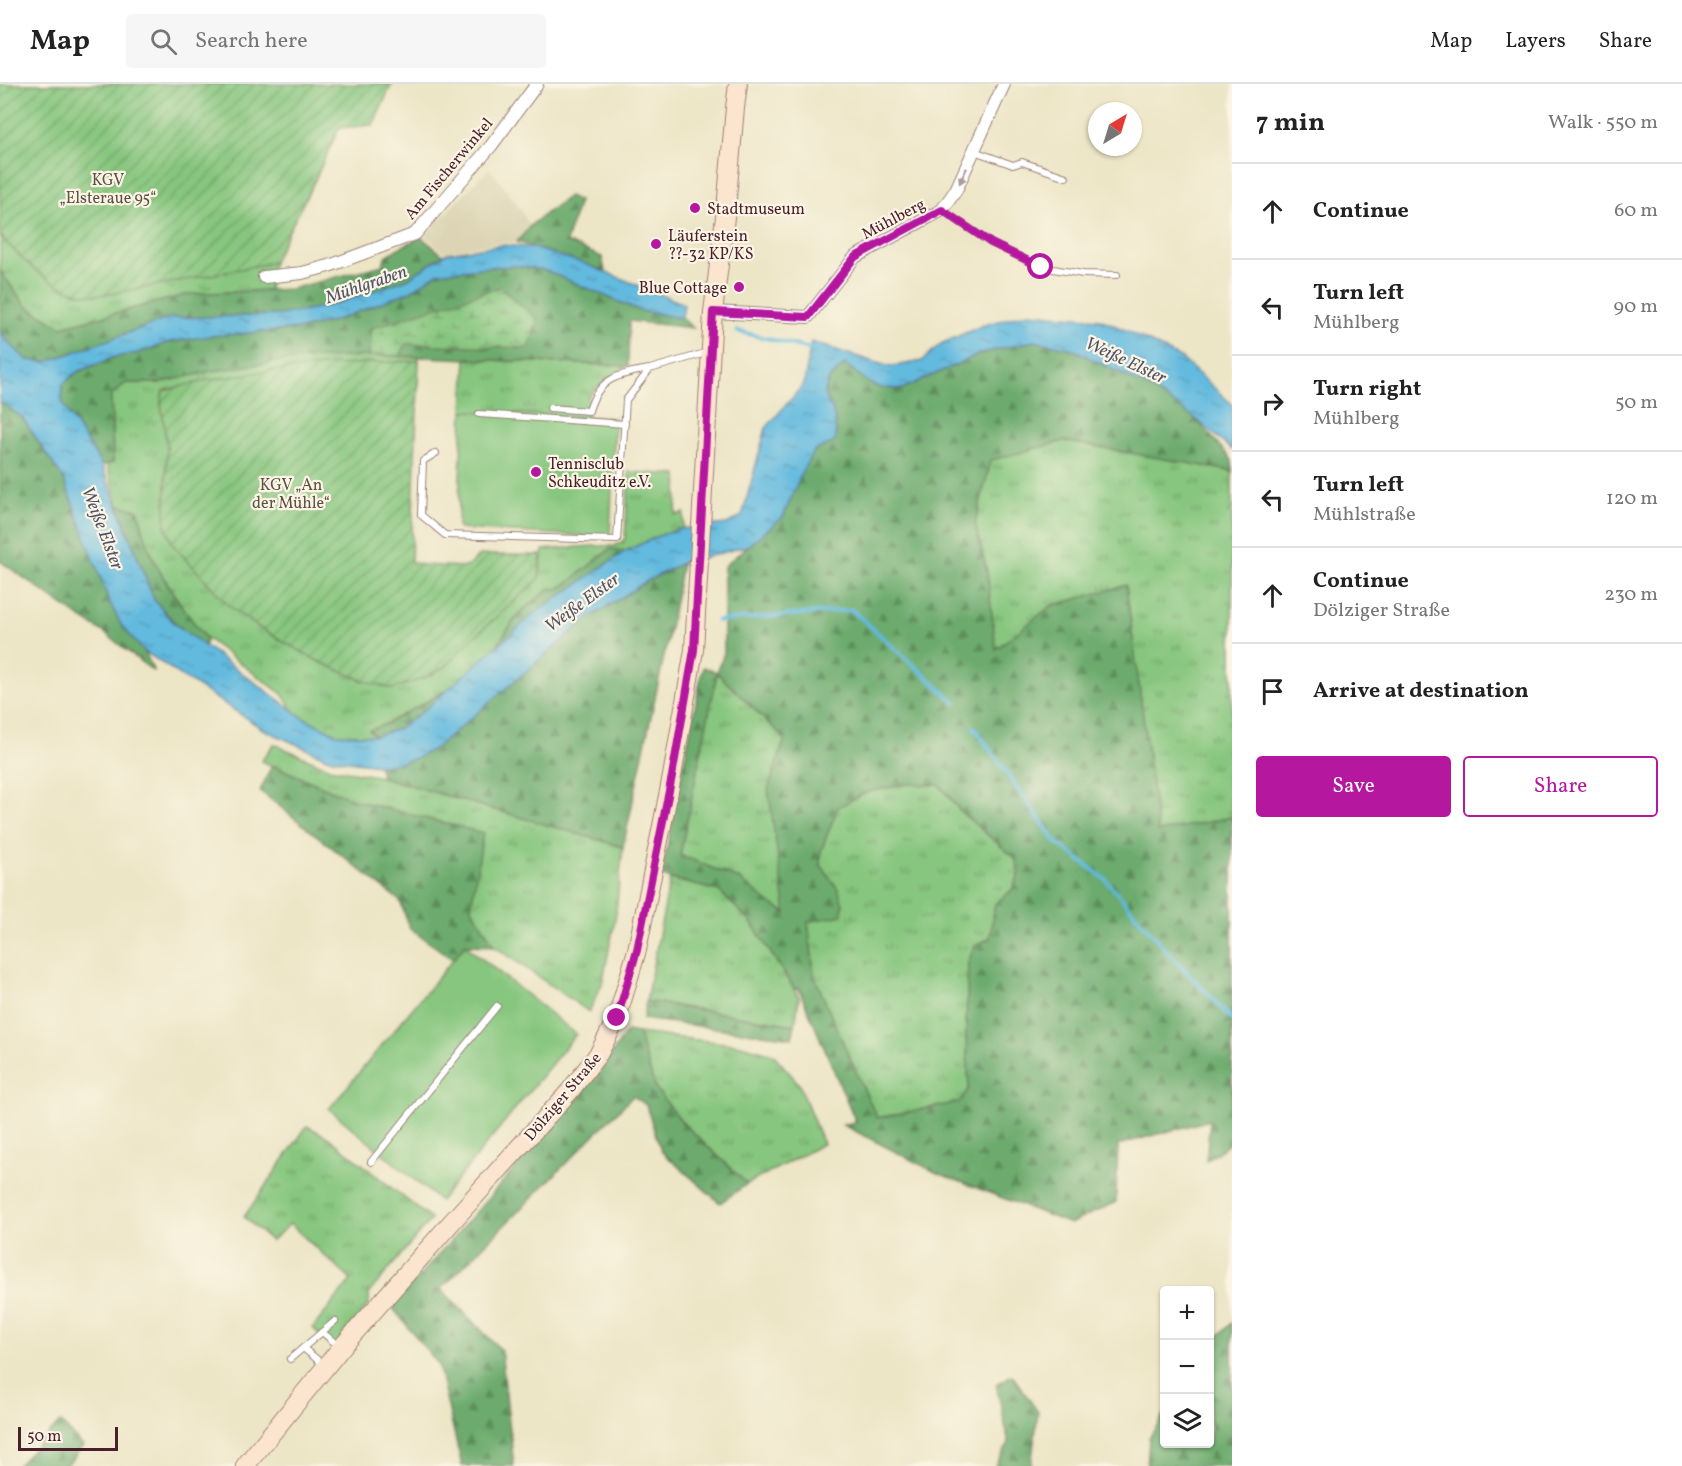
<!DOCTYPE html>
<meta charset="utf-8">
<style>
body{margin:0;font-family:Vollkorn,serif;background:#f6f6f6;color:#222}
.controls{position:absolute;right:18px;bottom:18px;display:grid;overflow:hidden;border-radius:6px;box-shadow:0 2px 4px #0004}
.controls button{width:54px;height:54px;display:grid;place-items:center;padding:0;border:0;border-bottom:2px solid #e0e0e0;background:#fff;color:#222;font:30px sans-serif}
.compass{position:absolute;left:1088px;top:18px;width:54px;height:54px;border-radius:50%;background:#fff;box-shadow:0 2px 4px #0004;rotate:38deg}
.scale{position:absolute;left:18px;bottom:15px;width:100px;box-sizing:border-box;padding-left:6px;border:3px solid #4a1f2b;border-top:0;font-size:16px;line-height:21px;white-space:nowrap;color:#4a1f2b;-webkit-text-stroke:4px #fcf5e5;paint-order:stroke}
.stop{position:absolute;width:18px;height:18px;margin:-14px;border:4px solid #b5179e;border-radius:50%;background:#fff}
.stop.end{background:#b5179e;border-color:#fff;box-shadow:0 2px 6px #0008}
.list{margin:0;padding:0;list-style:none}
h2{display:flex;justify-content:space-between;align-items:center;height:78px;margin:0;padding:0 24px;font-size:26px}
h2 small{font-size:20px;font-weight:400;color:#767676}
.list li{display:grid;grid-template-columns:39px 1fr auto;gap:18px;align-items:center;box-sizing:border-box;height:96px;padding:0 24px;border-top:2px solid #e0e0e0}
.list b{display:block;font-size:22px;white-space:nowrap}
.list p{margin:0;font-size:20px;white-space:nowrap;color:#767676}
.list em{font-size:20px;font-style:normal;color:#767676}
.actions{display:flex;gap:12px;padding:18px 24px}
.actions a{flex:1;padding:14px 0;border:2px solid #b5179e;border-radius:6px;text-align:center;font-size:21px;color:#b5179e}
.actions .main{background:#b5179e;color:#fff}
.icon{flex:none;width:33px;height:33px;fill:none;stroke:currentColor;stroke-width:2;stroke-linecap:round;stroke-linejoin:round}
.map{position:relative;flex:none;width:1232px;height:1382px;overflow:hidden}
header{display:flex;align-items:center;gap:36px;box-sizing:border-box;height:84px;padding:0 30px;background:#fff;border-bottom:2px solid #e0e0e0}
header strong{font-size:28px}
nav{display:flex;gap:33px;margin-inline-start:auto;font-size:21px}
.search{width:420px;height:54px;background:#f6f6f6;display:flex;align-items:center;gap:15px;box-sizing:border-box;padding:0 21px;border-radius:6px;color:#767676;font-size:22px}
main{display:flex}
aside{flex:1;background:#fff}
.map>svg:first-child{display:block}
</style>
<header>
<strong>Map</strong>
<div class="search"><svg class="icon" aria-label="search" viewBox="0 0 24 24"><circle cx="10" cy="10" r="6"/><path d="M15 15l6 6"/></svg>Search here</div>
<nav><a>Map</a><a>Layers</a><a>Share</a></nav>
</header>
<main>
<div class="map">
<svg width="1232" height="1382" viewBox="0 0 1232 1382">
<defs>
<pattern id="grass-tufts" width="24" height="20" patternUnits="userSpaceOnUse" patternTransform="scale(1.5)"><rect width="24" height="20" fill="#86c67e"/><path d="M3 7l-1-3M5 7V3M7 7l1-3M15 17l-1-3M17 17v-4M19 17l1-3" fill="none" stroke="#70a067"/></pattern>
<pattern id="forest-firs" width="22" height="20" patternUnits="userSpaceOnUse" patternTransform="scale(1.5)"><rect width="22" height="20" fill="#6cab6d"/><path d="M5 1l3.5 6h-7zM16 11l3.5 6h-7z" fill="#5b8b5a"/></pattern>
<pattern id="wetland-marsh" width="20" height="14" patternUnits="userSpaceOnUse" patternTransform="scale(1.5)"><rect width="20" height="14" fill="#86c67e"/><path d="M1 5h8M5 5V1M11 12h8M15 12V8" fill="none" stroke="#70a067"/></pattern>
<pattern id="garden-furrows" width="10" height="10" patternUnits="userSpaceOnUse" patternTransform="scale(1.5)"><rect width="10" height="10" fill="#86c67e"/><path d="M-1 1l2-2M0 10L10 0M9 11l2-2" fill="none" stroke="#70a067"/></pattern>
<pattern id="water-ripples" width="26" height="14" patternUnits="userSpaceOnUse" patternTransform="scale(1.5)"><rect width="26" height="14" fill="#62badf"/><path d="M2 4q2-2 4 0t4 0M15 11q2-2 4 0t4 0" fill="none" stroke="#5397b5"/></pattern>
</defs>
<rect width="100%" height="100%" fill="#fcf5e5"/>
<filter id="ink" filterUnits="userSpaceOnUse"><feTurbulence type="fractalNoise" baseFrequency=".0167" numOctaves="2"/><feDisplacementMap in="SourceGraphic" scale="12" xChannelSelector="R" yChannelSelector="G"/><feConvolveMatrix kernelMatrix="1 2 1 2 8 2 1 2 1" color-interpolation-filters="sRGB"/></filter>
<filter id="wash" filterUnits="userSpaceOnUse"><feTurbulence type="fractalNoise" baseFrequency=".008" numOctaves="4" result="noise"/><feDisplacementMap in="SourceGraphic" scale="24" xChannelSelector="R" yChannelSelector="G"/><feGaussianBlur stdDeviation="1.35" result="paint"/><feColorMatrix in="noise" values="0 0 0 0 0 0 0 0 0 0 0 0 0 0 0 0 0 1.4 0 .05"/><feComposite in="paint" operator="in"/></filter>
<g filter="url(#wash)">
<rect width="100%" height="100%" fill="#ece5c6"/>
<polygon fill="#dcd4b4" points="489,84 518,121 530,142 517,158 495,159 443,168 424,151"/>
<g fill="url(#grass-tufts)" stroke="#687254" stroke-width="1.5">
<polygon points="0,151 12,164 82,210 111,210 273,178 269,206 189,210 61,243 26,222 0,187"/>
<path d="M 369,272 L 419,273 L 418,279 C 332,278 247,288 163,307 L 161,320 L 167,361 L 165,441 L 258,543 L 318,577 L 364,597 L 446,582 L 465,561 L 539,495 L 543,466 L 593,462 L 615,462 L 625,455 L 629,388 L 678,391 L 676,431 L 684,429 L 683,444 L 656,453 L 626,467 L 610,465 L 565,502 L 557,505 L 518,530 L 494,566 L 449,605 L 386,640 L 370,646 L 375,652 L 336,650 L 302,633 L 292,625 L 282,610 L 206,554 L 190,534 L 157,483 L 147,459 L 138,426 L 118,421 L 107,381 L 113,378 L 111,311 L 126,299 L 159,299 L 212,287 L 295,275 Z"/>
<path d="M 466,275 L 628,282 C 612,290 599,300 588,313 L 588,333 L 463,327 Z"/>
<polygon points="1064,357 1232,387 1232,733 1158,749 1126,502 1052,522 995,566 987,488 975,439 991,376"/>
<polygon points="717,589 785,655 769,705 787,829 680,771"/>
<polygon points="274,660 329,684 382,693 623,763 615,836 602,900 589,928 494,862 471,823 483,749 354,716 261,677"/>
<polygon points="908,700 939,701 962,729 1015,774 1020,789 1012,806 995,820 990,854 975,862 968,879 966,948 969,1004 960,1018 876,1034 835,941 814,891 808,837 842,831 838,805 820,780 821,767 838,722 867,708"/>
<polygon points="670,795 719,807 751,838 799,913 795,941 646,917"/>
<polygon points="638,949 741,961 773,970 799,1000 823,1060 747,1100 682,1038 655,1004"/>
<polygon points="307,1042 329,1054 431,1135 369,1209 369,1220 332,1264 313,1244 351,1196 290,1140 271,1157 244,1133"/>
</g>
<g fill="url(#forest-firs)" stroke="#5b654c" stroke-width="1.5" fill-rule="evenodd">
<polygon points="569,112 579,117 566,158 602,173 605,187 517,158 532,140"/>
<polygon points="421,153 443,171 407,195 333,221 280,231 170,234 46,278 27,276 6,256 0,246 0,187 26,222 62,243 189,210 291,205 383,181 385,173 397,165"/>
<polygon points="517,182 544,186 641,227 682,234 693,244 629,237 628,282 400,272 406,260 488,262 500,203 373,244 369,272 295,275 212,287 159,299 126,299 111,311 113,378 102,382 64,322 62,316 62,301 77,288 115,273 138,269 170,258 209,252 301,245 337,236 413,206 437,189 490,183"/>
<path d="M 1034,257 L 1070,264 L 1150,304 L 1195,334 L 1232,376 L 1232,387 L 1064,357 L 991,376 L 975,439 L 987,488 L 996,565 L 1051,522 L 1126,501 L 1158,748 L 1232,733 L 1232,1058 L 1206,1077 L 1210,1036 L 1118,1061 L 1116,1118 L 1070,1140 L 935,1088 L 843,1041 L 856,1038 L 798,903 L 795,906 L 751,838 L 719,807 L 661,792 L 703,583 L 717,588 L 724,569 L 724,482 L 783,433 L 802,388 L 814,367 L 835,358 C 837,338 835,328 824,310 L 829,295 L 845,280 L 871,300 L 882,304 L 902,305 L 982,269 ZM 717,589 L 785,655 L 768,705 L 786,829 L 768,818 L 739,795 L 680,771 ZM 908,700 L 939,701 L 962,729 L 1015,774 L 1020,789 L 1012,806 L 995,820 L 990,854 L 975,862 L 968,879 L 966,948 L 969,1004 L 960,1018 L 877,1034 L 835,941 L 814,891 L 808,838 L 842,831 L 843,820 L 838,805 L 820,780 L 821,767 L 838,723 L 867,708 Z"/>
<polygon points="0,318 22,333 64,396 110,519 122,542 145,568 154,588 102,547 78,532 0,477"/>
<path d="M 118,421 L 138,426 C 141,437 143,448 147,458 C 158,492 184,527 206,554 L 205,562 L 176,540 L 154,516 Z"/>
<polygon points="610,465 626,467 534,530 494,566 518,530 550,504 557,505 565,501"/>
<polygon points="682,479 670,544 623,763 382,693 378,681 397,680 448,654 586,536 647,497"/>
<polygon points="449,605 422,628 398,645 375,652 369,646 386,640"/>
<polygon points="272,681 354,716 483,749 471,823 494,862 465,861 453,875 410,845 400,817 260,707"/>
<polygon points="646,917 794,941 795,941 792,954 643,935"/>
<polygon points="627,947 638,949 655,1004 682,1038 747,1100 720,1119 661,1067 646,1021 633,1012 441,1205 501,1266 514,1382 462,1382 438,1280 392,1223 599,989"/>
<polygon points="1232,1239 1232,1382 1147,1382 1149,1354 1164,1331 1164,1360 1210,1360 1210,1263 1214,1256"/>
<polygon points="1012,1291 1038,1328 1031,1382 995,1382 1009,1359 996,1300"/>
<polygon points="60,1338 83,1362 66,1382 17,1382"/>
</g>
<polygon fill="url(#wetland-marsh)" stroke="#687254" stroke-width="1.5" points="500,203 538,236 529,264 406,260 400,272 369,272 372,244"/>
<g fill="#86c67e" stroke="#687254" stroke-width="1.5">
<polygon points="463,327 615,334 610,450 605,453 460,445 458,442"/>
<polygon points="465,861 576,950 440,1117 329,1025"/>
</g>
<g fill="url(#garden-furrows)" stroke="#687254" stroke-width="1.5">
<path d="M 0,0 L 392,0 L 373,41 L 339,44 L 315,96 L 273,178 C 233,187 192,195 151,202 C 130,206 103,214 82,210 C 49,203 21,175 0,151 Z"/>
<path d="M 419,277 L 411,478 L 423,481 L 464,483 L 468,482 L 480,471 L 541,471 L 539,495 L 465,561 L 446,582 L 429,592 L 393,605 L 364,597 L 318,577 L 258,543 L 228,521 L 173,461 L 165,441 L 167,361 L 161,320 L 163,307 C 182,302 202,297 221,294 C 286,283 353,279 419,277 Z"/>
</g>
<path fill="url(#water-ripples)" stroke="#566c85" stroke-width="1.5" d="M 502,161 L 533,164 L 583,179 L 684,220 L 682,234 L 641,227 L 544,186 L 517,182 L 490,183 L 437,189 L 413,206 L 337,236 L 301,245 L 210,252 L 170,258 L 138,269 L 115,273 L 77,288 L 62,301 L 62,316 L 64,322 L 102,382 L 154,516 L 175,540 L 205,562 L 302,633 L 336,650 L 375,652 L 398,645 L 422,628 L 534,530 L 626,467 L 656,453 L 679,445 L 727,440 L 742,432 L 766,344 L 804,300 L 811,258 L 890,283 L 922,277 L 941,260 L 981,242 L 1028,229 L 1100,235 L 1130,248 L 1182,275 L 1232,320 L 1232,366 L 1195,334 L 1150,304 L 1070,264 L 1034,257 L 982,269 L 902,305 L 882,304 L 871,300 L 845,280 L 829,295 L 824,310 C 835,328 837,338 835,358 L 814,367 L 802,388 L 783,433 L 747,462 L 682,479 L 647,497 L 586,536 L 448,654 L 434,665 L 416,674 L 397,680 L 378,681 L 327,674 L 263,645 L 145,568 L 122,542 L 110,519 L 64,396 L 22,333 L 0,318 L 0,246 L 6,256 L 27,276 L 46,278 L 170,234 L 280,231 L 333,221 L 407,195 L 447,169 Z"/>
<g fill="none" stroke-linecap="round" stroke-linejoin="round">
<g stroke="#62badf" stroke-width="4">
<polyline points="737,247 814,266"/>
<polyline points="717,537 852,526 956,619"/>
<polyline points="974,643 1056,758 1105,795 1164,864 1232,935"/>
</g>
</g>
</g>
<g filter="url(#ink)">
<g fill="none" stroke-linecap="round" stroke-linejoin="round">
<g stroke="#9b8278" stroke-width="8">
<g id="lane">
<polyline points="974,67 1013,81 1022,78 1066,93"/>
<polyline points="942,126 991,159 1041,183 1083,190 1117,191"/>
<path d="M 550,324 L 589,327 C 598,294 619,290 649,285"/>
<polyline points="479,330 625,340"/>
<polyline points="436,369 423,377 421,431 445,451 617,456 626,316 650,285 709,268"/>
<polyline points="371,1078 497,922"/>
<polyline points="322,1248 340,1263"/>
<polyline points="303,1264 324,1281"/>
<polyline points="290,1275 335,1237"/>
</g>
</g>
<g stroke="#9b8278" stroke-width="14">
<g id="street">
<polyline points="264,193 302,189 329,182 415,150 491,62 537,0"/>
<polyline points="713,228 808,233 855,173 942,126 956,106 1004,0"/>
</g>
</g>
<g stroke="#9b8278" stroke-width="20">
<polyline id="secondary" points="245,1382 341,1264 449,1141 569,1008 599,969 617,934 637,866 672,692 694,566 713,228 726,125 735,24 738,0"/>
</g>
<use href="#lane" stroke="#fff" stroke-width="6"/>
<use href="#street" stroke="#fff" stroke-width="12"/>
<use href="#secondary" stroke="#fbe5cf" stroke-width="18"/>
</g>
<defs><path id="oneway-solid" d="M-6-.8H1V-3.2L6.5 0L1 3.2V.8H-6Z" transform="scale(1.5)"/></defs>
<use fill="#ae9aa0" href="#oneway-solid" transform="translate(963 92) rotate(115)"/>
</g>
<g fill="none" stroke-linecap="round" stroke-linejoin="round" filter="url(#ink)">
<polyline stroke="#b5179e" stroke-width="8" points="617,934 637,866 672,692 694,566 713,228 808,233 855,173 942,126 991,159 1041,183"/>
</g>
<g fill="#b5179e" stroke="#fcf5e5" stroke-width="2">
<circle cx="695" cy="124" r="6"/>
<circle cx="656" cy="160" r="6"/>
<circle cx="739" cy="203" r="6"/>
<circle cx="536" cy="388" r="6"/>
</g>
<g text-anchor="middle" stroke-width="4.5" stroke-linejoin="round" paint-order="stroke">
<g font-size="16" fill="#4a1f2b" stroke="#fcf5e5">
<text transform="translate(448 84) rotate(-50)" y="6">Am Fischerwinkel</text>
<text transform="translate(893 134) rotate(-28)" y="6">Mühlberg</text>
<text transform="translate(562 1012) rotate(-50)" y="6">Dölziger Straße</text>
</g>
<g font-size="16" fill="#5c5144" stroke="#fcf5e5">
<text x="108" y="101">KGV<tspan x="108" dy="18">„Elsteraue 95“</tspan></text>
<text x="291" y="406">KGV „An<tspan x="291" dy="18">der Mühle“</tspan></text>
</g>
<g font-size="16" fill="#4a1f2b" stroke="#fcf5e5" text-anchor="start">
<text x="707" y="130">Stadtmuseum</text>
<text x="668" y="157">Läuferstein<tspan x="668" dy="18">??-32 KP/KS</tspan></text>
<text x="727" y="209" text-anchor="end">Blue Cottage</text>
<text x="548" y="385">Tennisclub<tspan x="548" dy="18">Schkeuditz e.V.</tspan></text>
</g>
<g font-size="18" font-style="italic" fill="#52556a" stroke="#fcf5e5">
<text transform="translate(366 200) rotate(-19)" y="6">Mühlgraben</text>
<text transform="translate(1126 276) rotate(25)" y="6">Weiße Elster</text>
<text transform="translate(103 444) rotate(69)" y="6">Weiße Elster</text>
<text transform="translate(582 518) rotate(-36)" y="6">Weiße Elster</text>
</g>
</g>
</svg>
<div class="controls">
<button>+</button>
<button>−</button>
<button><svg class="icon" aria-label="layers" viewBox="0 0 24 24"><path d="M12 4l9 5-9 5-9-5zM3 14l9 5 9-5"/></svg></button>
</div>
<svg class="compass" viewBox="-18 -18 36 36"><path d="M0-13l5 13h-10z" fill="#e53935"/><path d="M0 13l5-13h-10z" fill="#767676"/></svg>
<div class="scale">50 m</div>
<div class="stop" style="left:1041px;top:183px"></div>
<div class="stop end" style="left:617px;top:934px"></div>
</div>
<aside>
<h2>7 min<small>Walk · 550 m</small></h2>
<ul class="list">
<li><svg class="icon" aria-label="ahead" viewBox="0 0 24 24"><path d="M12 20V5M6 11l6-6 6 6"/></svg><div><b>Continue</b></div><em>60 m</em></li>
<li><svg class="icon" aria-label="left" viewBox="0 0 24 24"><path d="M17 20v-9H6M10 6l-5 5 5 5"/></svg><div><b>Turn left</b><p>Mühlberg</p></div><em>90 m</em></li>
<li><svg class="icon" aria-label="right" viewBox="0 0 24 24"><path d="M7 20v-9h11M14 6l5 5-5 5"/></svg><div><b>Turn right</b><p>Mühlberg</p></div><em>50 m</em></li>
<li><svg class="icon" aria-label="left" viewBox="0 0 24 24"><path d="M17 20v-9H6M10 6l-5 5 5 5"/></svg><div><b>Turn left</b><p>Mühlstraße</p></div><em>120 m</em></li>
<li><svg class="icon" aria-label="ahead" viewBox="0 0 24 24"><path d="M12 20V5M6 11l6-6 6 6"/></svg><div><b>Continue</b><p>Dölziger Straße</p></div><em>230 m</em></li>
<li><svg class="icon" aria-label="arrive" viewBox="0 0 24 24"><path d="M6 21V4h12l-3 4 3 4H6"/></svg><div><b>Arrive at destination</b></div></li>
</ul>
<div class="actions"><a class="main">Save</a><a>Share</a></div>
</aside>
</main>
